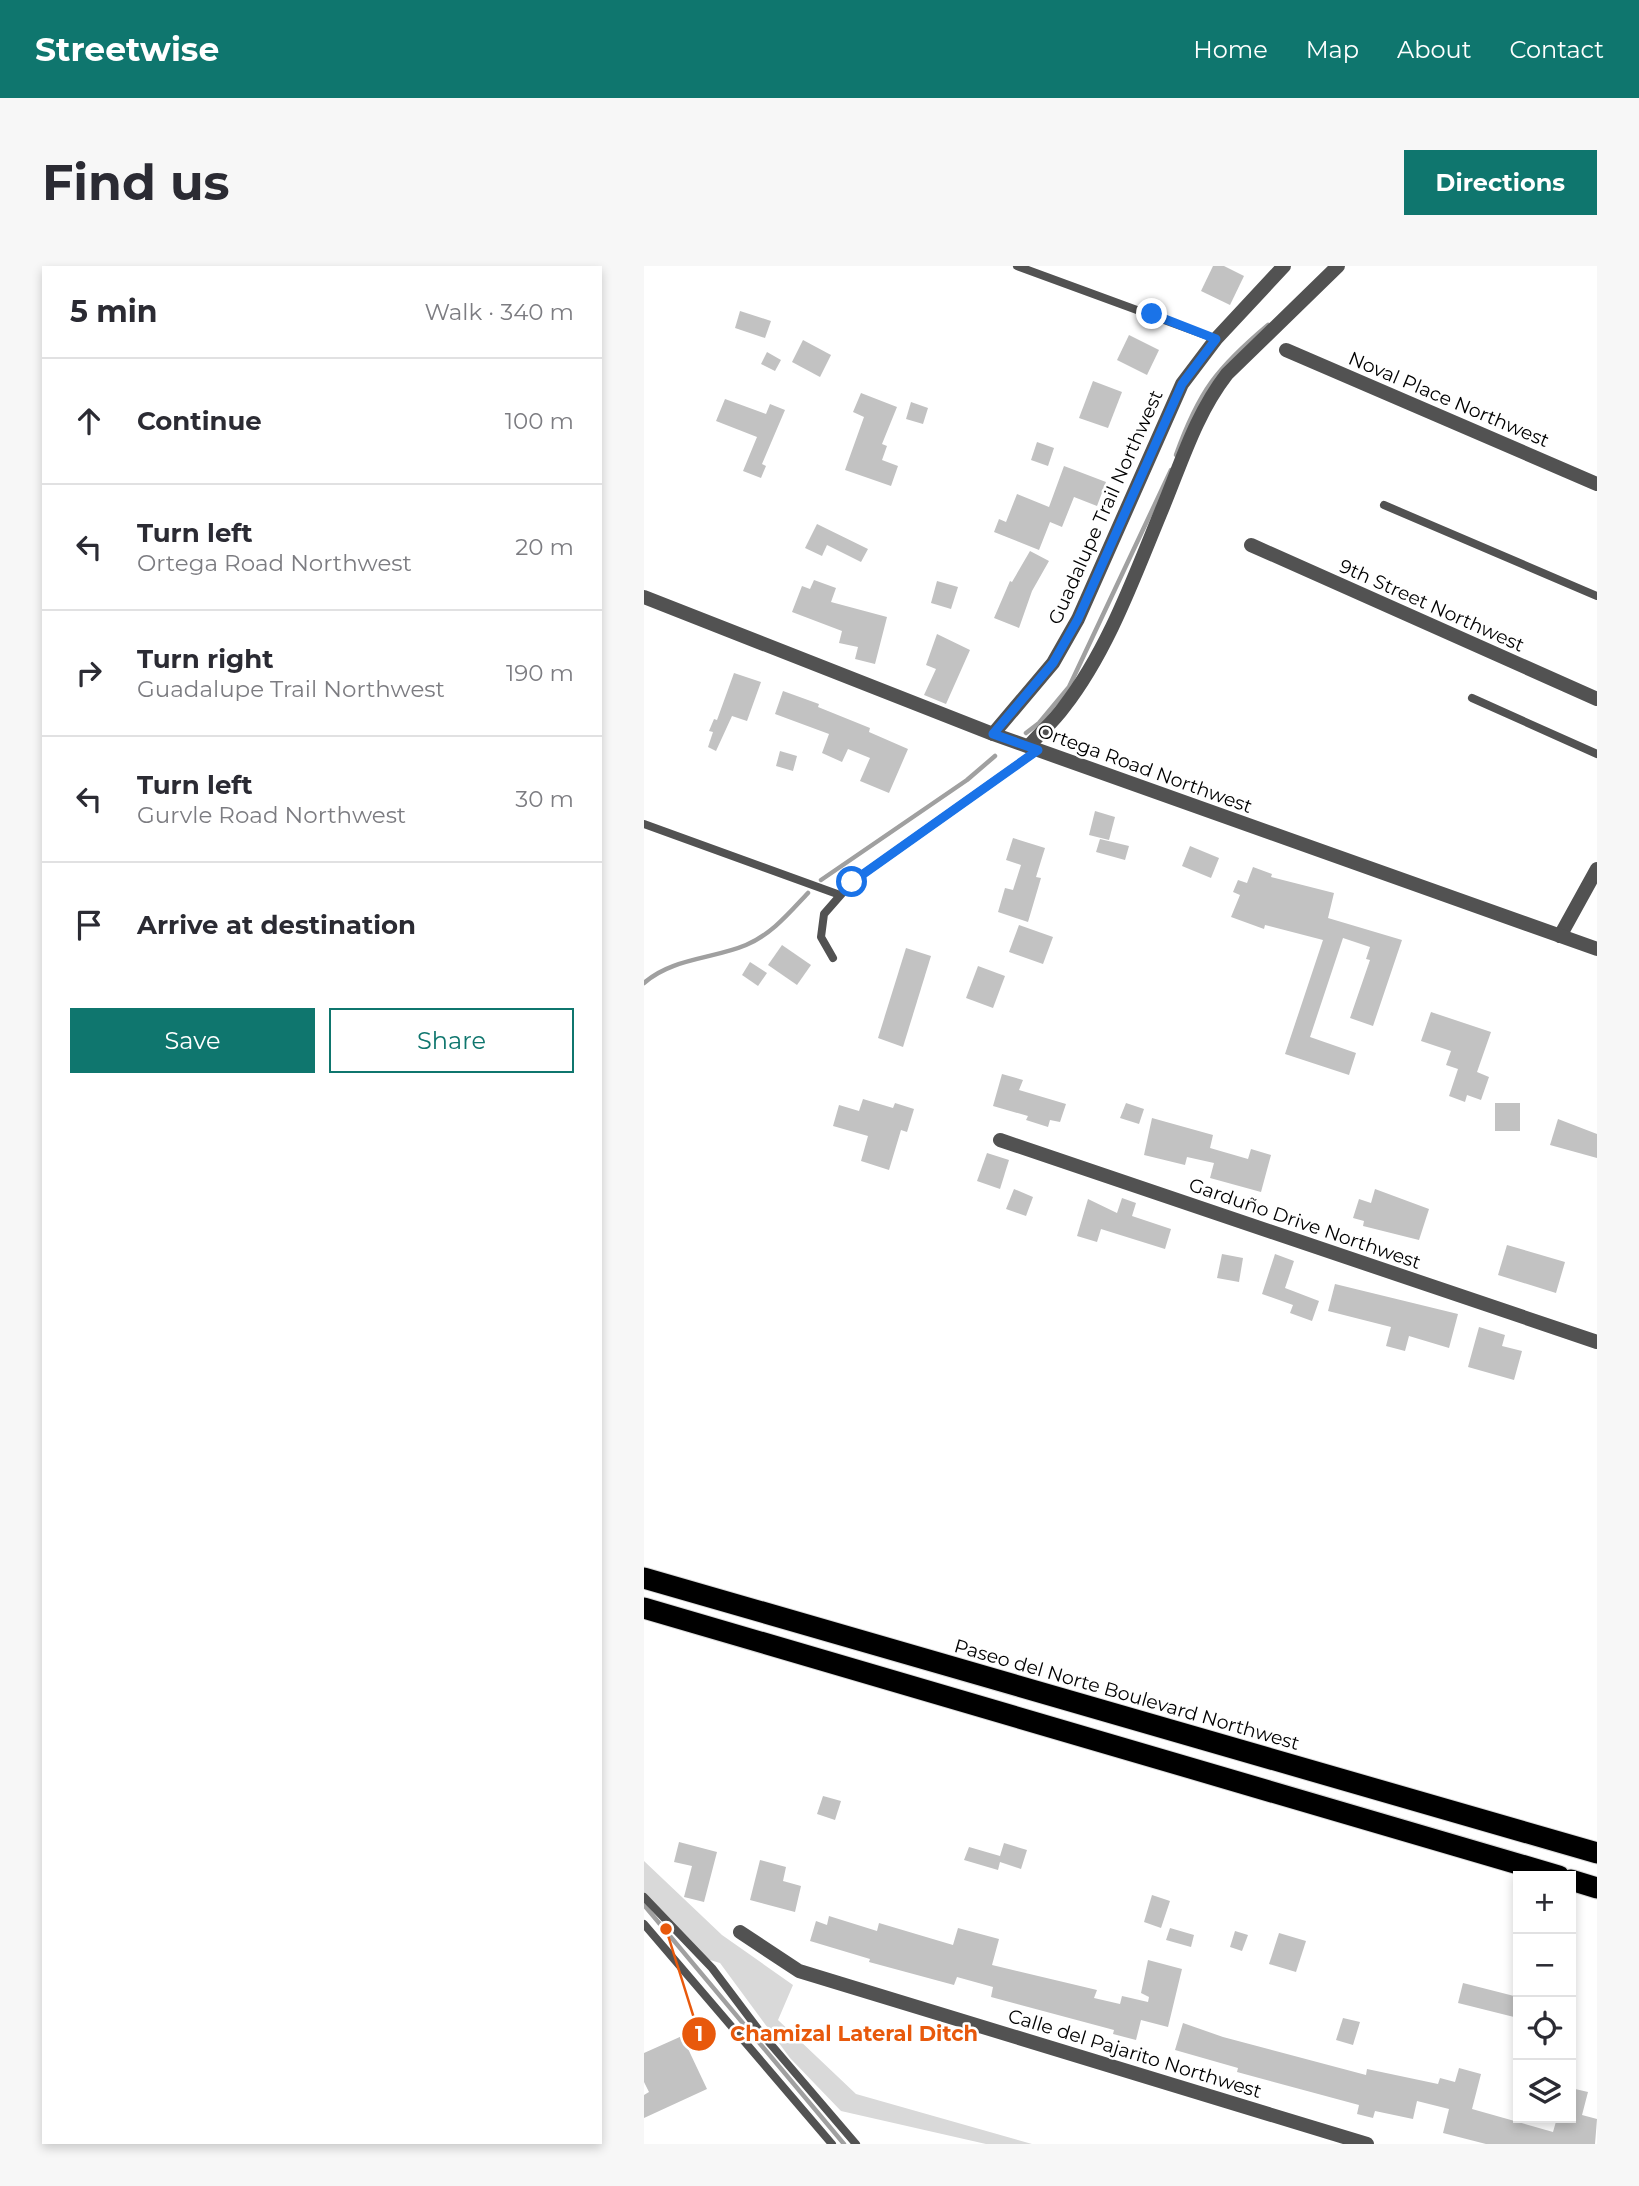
<!DOCTYPE html>
<meta charset="utf-8">
<style>
body{margin:0;font-family:Montserrat,sans-serif;background:#f7f7f7;color:#2b2b33}
.controls{position:absolute;right:21px;bottom:21px;display:grid;overflow:hidden;border-radius:0px;box-shadow:0 4px 10px #0003}
.controls button{width:63px;height:63px;display:grid;place-items:center;padding:0;border:0;border-bottom:2px solid #e1e1e2;background:#fff;color:#2b2b33;font:35px sans-serif}
.stop{position:absolute;width:21px;height:21px;margin:-16px;border:5px solid #1a73e8;border-radius:50%;background:#fff}
.stop.end{background:#1a73e8;border-color:#fff;box-shadow:0 2px 7px #0008}
.list{margin:0;padding:0;list-style:none}
h2{display:flex;justify-content:space-between;align-items:center;height:91px;margin:0;padding:0 28px;font-size:30px}
h2 small{font-size:23px;font-weight:400;color:#7c7c81}
.list li{display:grid;grid-template-columns:46px 1fr auto;gap:21px;align-items:center;box-sizing:border-box;height:126px;padding:0 28px;border-top:2px solid #e1e1e2}
.list b{display:block;font-size:26px;white-space:nowrap}
.list p{margin:0;font-size:23px;white-space:nowrap;color:#7c7c81}
.list em{font-size:23px;font-style:normal;color:#7c7c81}
.actions{display:flex;gap:14px;padding:21px 28px}
.actions a{flex:1;padding:16px 0;border:2px solid #0f766e;border-radius:0px;text-align:center;font-size:24px;color:#0f766e}
.actions .main{background:#0f766e;color:#fff}
.icon{flex:none;width:38px;height:38px;fill:none;stroke:currentColor;stroke-width:2;stroke-linecap:round;stroke-linejoin:round}
.map{position:relative;flex:none;width:953px;height:1878px;overflow:hidden;border-radius:0px}
header{display:flex;align-items:center;gap:42px;box-sizing:border-box;height:98px;padding:0 35px;background:#0f766e;color:#fff}
header strong{font-size:33px}
nav{display:flex;gap:38px;margin-inline-start:auto;font-size:24px}
.intro{display:flex;align-items:center;justify-content:space-between;box-sizing:border-box;height:168px;padding:0 42px}
h1{margin:0;font-size:49px}
.button{padding:18px 32px;border-radius:0px;background:#0f766e;color:#fff;font-size:24px;font-weight:700}
main{display:flex;gap:42px;padding:0 42px}
aside{flex:1;background:#fff;border-radius:0px;box-shadow:0 4px 10px #0003}
.map>svg:first-child{display:block}
</style>
<header>
<strong>Streetwise</strong>
<nav><a>Home</a><a>Map</a><a>About</a><a>Contact</a></nav>
</header>
<div class="intro"><h1>Find us</h1><a class="button">Directions</a></div>
<main>
<aside>
<h2>5 min<small>Walk · 340 m</small></h2>
<ul class="list">
<li><svg class="icon" aria-label="ahead" viewBox="0 0 24 24"><path d="M12 20V5M6 11l6-6 6 6"/></svg><div><b>Continue</b></div><em>100 m</em></li>
<li><svg class="icon" aria-label="left" viewBox="0 0 24 24"><path d="M17 20v-9H6M10 6l-5 5 5 5"/></svg><div><b>Turn left</b><p>Ortega Road Northwest</p></div><em>20 m</em></li>
<li><svg class="icon" aria-label="right" viewBox="0 0 24 24"><path d="M7 20v-9h11M14 6l5 5-5 5"/></svg><div><b>Turn right</b><p>Guadalupe Trail Northwest</p></div><em>190 m</em></li>
<li><svg class="icon" aria-label="left" viewBox="0 0 24 24"><path d="M17 20v-9H6M10 6l-5 5 5 5"/></svg><div><b>Turn left</b><p>Gurvle Road Northwest</p></div><em>30 m</em></li>
<li><svg class="icon" aria-label="arrive" viewBox="0 0 24 24"><path d="M6 21V4h12l-3 4 3 4H6"/></svg><div><b>Arrive at destination</b></div></li>
</ul>
<div class="actions"><a class="main">Save</a><a>Share</a></div>
</aside>
<div class="map">
<svg width="953" height="1878" viewBox="0 0 953 1878">
<rect width="100%" height="100%" fill="#fff"/>
<polygon fill="#d9d9d9" points="0,1595 78,1669 149,1719 134,1754 212,1828 388,1878 342,1878 197,1845 146,1792 76,1697 53,1690 0,1627"/>
<g fill="none" stroke-linecap="round" stroke-linejoin="round">
<g stroke="#a0a0a0" stroke-width="4.5">
<path d="M 532,189 C 555,125 573,102 624,59"/>
<polyline points="382,467 395,457 425,421 527,204"/>
<polyline points="177,614 323,514 351,490"/>
<path d="M 0,717 C 28,692 69,693 102,679 C 128,668 145,647 164,627"/>
<polyline points="0,1639 200,1878"/>
</g>
</g>
<g fill="#c2c2c2">
<polygon points="569,0 580,0 600,10 586,39 557,25"/>
<polygon points="96,45 127,55 121,72 91,62"/>
<polygon points="485,69 515,84 503,109 473,94"/>
<polygon points="159,74 187,89 176,111 148,96"/>
<polygon points="123,86 137,94 131,105 117,98"/>
<polygon points="449,115 478,126 464,162 435,152"/>
<polygon points="217,127 253,141 238,178 243,180 238,194 254,200 247,220 201,204 220,151 209,146"/>
<polygon points="81,133 122,148 126,138 141,144 118,198 122,200 117,212 99,205 113,171 72,155"/>
<polygon points="267,136 284,142 279,158 262,153"/>
<polygon points="393,176 410,182 404,200 387,194"/>
<polygon points="420,200 462,216 453,240 430,231 418,261 406,256 395,284 350,266 355,253 362,256 373,228 405,241"/>
<polygon points="173,258 224,283 217,296 183,279 178,290 161,282"/>
<polygon points="386,285 405,295 388,325 375,362 350,352 366,315 368,316"/>
<polygon points="170,314 192,322 187,336 243,351 231,398 211,393 214,381 195,377 198,365 148,346 158,320 166,323"/>
<polygon points="293,315 314,321 307,343 287,337"/>
<polygon points="293,368 326,384 302,438 280,429 292,403 282,399"/>
<polygon points="90,407 117,416 103,455 88,450 72,485 64,481 69,466 65,465 70,453 73,454"/>
<polygon points="139,425 175,438 174,441 226,462 225,466 264,483 245,527 216,515 226,492 204,483 198,496 178,487 185,468 131,448"/>
<polygon points="136,485 153,490 149,505 132,500"/>
<polygon points="451,545 471,551 465,574 445,569"/>
<polygon points="369,572 401,582 392,611 397,612 384,656 354,646 361,622 369,624 377,599 362,594"/>
<polygon points="456,573 485,580 481,594 452,586"/>
<polygon points="546,580 575,592 567,612 538,600"/>
<polygon points="609,601 628,608 627,611 690,627 684,652 758,674 729,760 706,752 726,694 722,693 726,681 699,672 666,771 712,787 705,809 641,788 679,674 621,659 620,663 587,651 596,629 589,626 594,614 603,617"/>
<polygon points="375,659 409,671 399,698 365,686"/>
<polygon points="138,679 167,699 153,719 124,699"/>
<polygon points="262,682 287,690 259,781 234,772"/>
<polygon points="106,696 123,707 114,720 98,709"/>
<polygon points="334,700 361,710 349,742 322,732"/>
<polygon points="787,746 847,766 833,806 845,811 837,834 823,829 821,836 805,830 814,803 802,799 807,785 777,775"/>
<polygon points="358,808 379,814 375,824 422,838 416,856 406,854 404,861 382,854 384,850 349,840"/>
<polygon points="219,833 249,842 251,837 270,843 263,866 257,864 245,904 217,895 224,870 189,860 195,839 215,845"/>
<polygon points="482,837 500,843 495,858 476,852"/>
<rect x="851" y="837" width="25" height="28"/>
<polygon points="508,852 569,869 566,882 604,893 607,883 627,889 617,926 566,912 570,897 543,891 541,899 500,889"/>
<polygon points="914,853 953,868 953,892 906,879"/>
<polygon points="343,887 365,894 356,923 333,915"/>
<polygon points="370,923 389,931 382,950 362,943"/>
<polygon points="731,923 785,943 775,974 719,960 720,955 709,952 715,933 727,937"/>
<polygon points="478,932 492,937 488,950 527,963 521,983 457,963 453,976 433,970 444,933 473,947"/>
<polygon points="863,979 921,996 912,1027 854,1009"/>
<polygon points="578,988 599,992 595,1016 573,1012"/>
<polygon points="631,988 650,995 641,1022 675,1035 668,1055 646,1047 649,1039 618,1028"/>
<polygon points="691,1018 814,1048 805,1082 765,1070 761,1085 742,1080 747,1061 684,1045"/>
<polygon points="835,1061 861,1069 858,1080 878,1085 870,1114 824,1101"/>
<polygon points="179,1530 197,1535 191,1554 173,1548"/>
<polygon points="35,1576 73,1586 60,1636 40,1631 48,1600 30,1596"/>
<polygon points="360,1577 383,1584 377,1603 356,1596 354,1604 320,1594 325,1581 356,1590"/>
<polygon points="116,1594 142,1601 139,1615 157,1620 151,1646 106,1634"/>
<polygon points="508,1629 526,1635 517,1662 500,1656"/>
<polygon points="185,1650 233,1665 235,1657 309,1679 314,1662 355,1673 348,1699 453,1724 450,1732 476,1738 478,1730 504,1736 505,1731 497,1727 504,1694 538,1703 524,1761 497,1754 492,1774 469,1768 470,1764 347,1731 349,1721 313,1711 310,1719 225,1696 226,1693 166,1675 172,1655 183,1659"/>
<polygon points="526,1662 550,1669 547,1681 522,1674"/>
<polygon points="591,1665 604,1669 598,1685 586,1681"/>
<polygon points="635,1667 662,1675 652,1706 625,1698"/>
<polygon points="819,1717 874,1731 874,1752 814,1737"/>
<polygon points="699,1752 716,1756 709,1779 692,1774"/>
<polygon points="539,1757 579,1771 722,1809 723,1803 794,1818 796,1812 811,1816 815,1802 837,1808 828,1843 909,1866 913,1852 927,1852 927,1822 944,1826 938,1849 953,1853 951,1878 842,1878 799,1867 805,1843 773,1835 769,1853 731,1845 729,1852 713,1848 715,1839 593,1806 594,1802 531,1784"/>
<polygon points="38,1770 63,1823 0,1852 0,1829 5,1826 0,1816 0,1787"/>
</g>
<g fill="none" stroke-linecap="round" stroke-linejoin="round">
<g stroke="#dbdbdb" stroke-width="23">
<g id="motorway">
<polyline points="0,1312 953,1587"/>
<polyline points="0,1342 915,1610"/>
<polyline points="927,1614 953,1622"/>
</g>
</g>
<g stroke="#525252" stroke-width="8">
<polyline points="373,0 572,73"/>
<polyline points="740,239 953,330"/>
<polyline points="828,432 953,488"/>
<polyline points="0,558 196,629"/>
<polyline points="189,692 177,671 180,648 208,616 394,484"/>
<polyline points="0,1631 68,1702 117,1767 212,1878"/>
<polyline points="0,1658 188,1878"/>
</g>
<g stroke="#525252" stroke-width="14">
<polyline points="642,84 953,218"/>
<polyline points="607,279 953,433"/>
<polyline points="349,468 409,397 434,353 538,118 572,73 640,0"/>
<path d="M 385,480 C 396,467 410,455 420,441 C 465,383 491,308 519,241 C 538,195 552,148 583,108 L 694,0"/>
<polyline points="916,670 953,603"/>
<polyline points="356,874 953,1076"/>
<polyline points="96,1666 155,1705 723,1878"/>
</g>
<polyline stroke="#525252" stroke-width="14" points="0,331 349,468 953,683"/>
<use href="#motorway" stroke="#000" stroke-width="21"/>
</g>
<g fill="none" stroke-linecap="round" stroke-linejoin="round">
<polyline stroke="#1a73e8" stroke-width="9" points="208,616 394,484 349,468 409,397 434,353 538,118 572,73 508,48"/>
</g>
<g text-anchor="middle" stroke-width="5" stroke-linejoin="round" paint-order="stroke">
<g font-size="19" fill="#000" stroke="#fff">
<text transform="translate(805 133) rotate(23)" y="7">Noval Place Northwest</text>
<text transform="translate(461 241) rotate(-66)" y="7">Guadalupe Trail Northwest</text>
<text transform="translate(788 339) rotate(24)" y="7">9th Street Northwest</text>
<text transform="translate(501 502) rotate(20)" y="7">Ortega Road Northwest</text>
<text transform="translate(661 957) rotate(19)" y="7">Garduño Drive Northwest</text>
<text transform="translate(483 1428) rotate(16)" y="7">Paseo del Norte Boulevard Northwest</text>
<text transform="translate(491 1787) rotate(17)" y="7">Calle del Pajarito Northwest</text>
</g>
</g>
<path fill="none" stroke="#e8590c" stroke-width="2.5" d="M22 1663L55 1768"/>
<g fill="#e8590c" stroke="#fff" stroke-width="2.5">
<circle cx="22" cy="1663" r="7"/>
<circle cx="55" cy="1768" r="18"/>
</g>
<g font-size="21" text-anchor="middle" font-weight="bold" fill="#fff">
<text x="55" y="1775">1</text>
</g>
<g font-size="21" text-anchor="middle" font-weight="bold" fill="#e8590c" stroke="#fff" stroke-width="5" stroke-linejoin="round" paint-order="stroke">
<text x="210" y="1775">Chamizal Lateral Ditch</text>
</g>
</svg>
<div class="controls">
<button>+</button>
<button>−</button>
<button><svg class="icon" aria-label="locate" viewBox="0 0 24 24"><circle cx="12" cy="12" r="6"/><path d="M12 2v4M12 18v4M2 12h4M18 12h4"/></svg></button>
<button><svg class="icon" aria-label="layers" viewBox="0 0 24 24"><path d="M12 4l9 5-9 5-9-5zM3 14l9 5 9-5"/></svg></button>
</div>
<div class="stop" style="left:208px;top:616px"></div>
<div class="stop end" style="left:508px;top:48px"></div>
</div>
</main>
